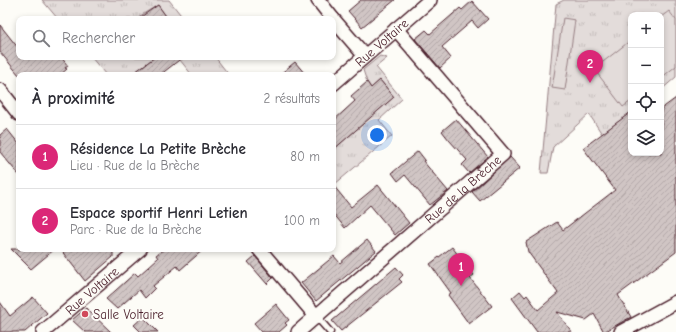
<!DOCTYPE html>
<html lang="fr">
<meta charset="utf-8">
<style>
body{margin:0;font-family:"Comic Neue",sans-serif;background:#f2f2f3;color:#2b2b33}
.controls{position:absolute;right:12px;top:12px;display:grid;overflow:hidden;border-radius:8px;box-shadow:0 2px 6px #0003}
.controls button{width:36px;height:36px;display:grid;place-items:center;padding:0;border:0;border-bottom:1px solid #e1e1e2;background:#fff;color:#2b2b33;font:20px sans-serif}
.you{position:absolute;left:377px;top:135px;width:14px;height:14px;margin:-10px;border:3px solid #fff;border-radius:50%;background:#1a73e8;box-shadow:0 0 0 6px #1a73e833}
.badge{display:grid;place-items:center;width:26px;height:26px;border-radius:50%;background:#db2777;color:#fff;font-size:13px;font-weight:700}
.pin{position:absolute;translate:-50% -33px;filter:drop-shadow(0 1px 2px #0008)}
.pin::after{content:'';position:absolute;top:21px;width:14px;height:12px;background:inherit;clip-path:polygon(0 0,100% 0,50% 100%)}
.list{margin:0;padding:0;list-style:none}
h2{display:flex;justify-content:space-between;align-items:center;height:52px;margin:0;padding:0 16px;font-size:17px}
h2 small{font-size:13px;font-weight:400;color:#7c7c81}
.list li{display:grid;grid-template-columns:26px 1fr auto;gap:12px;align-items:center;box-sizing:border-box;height:64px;padding:0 16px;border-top:1px solid #e1e1e2}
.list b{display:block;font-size:15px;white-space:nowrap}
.list p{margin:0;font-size:13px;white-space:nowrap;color:#7c7c81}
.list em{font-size:13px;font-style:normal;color:#7c7c81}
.icon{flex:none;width:22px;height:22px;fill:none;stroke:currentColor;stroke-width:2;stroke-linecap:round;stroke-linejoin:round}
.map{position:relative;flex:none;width:676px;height:332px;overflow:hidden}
.search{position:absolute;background:#fff;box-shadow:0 2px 6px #0003;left:16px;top:16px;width:320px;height:44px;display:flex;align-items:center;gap:10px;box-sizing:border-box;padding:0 14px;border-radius:8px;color:#7c7c81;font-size:15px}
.panel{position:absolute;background:#fff;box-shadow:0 2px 6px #0003;left:16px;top:72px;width:320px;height:180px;border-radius:8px}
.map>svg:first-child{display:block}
</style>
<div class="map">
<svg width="676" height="332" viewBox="0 0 676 332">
<defs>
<pattern id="grass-tufts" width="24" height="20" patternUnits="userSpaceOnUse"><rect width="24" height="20" fill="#e3dcda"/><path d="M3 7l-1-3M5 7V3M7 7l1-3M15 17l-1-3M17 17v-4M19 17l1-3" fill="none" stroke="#c4bcbb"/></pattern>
<pattern id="building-hatch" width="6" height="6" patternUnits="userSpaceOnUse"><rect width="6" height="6" fill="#d0c5c4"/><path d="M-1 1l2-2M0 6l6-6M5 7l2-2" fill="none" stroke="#b4a9a9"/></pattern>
</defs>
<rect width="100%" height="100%" fill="#fdfcf7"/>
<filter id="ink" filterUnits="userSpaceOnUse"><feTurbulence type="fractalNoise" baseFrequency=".025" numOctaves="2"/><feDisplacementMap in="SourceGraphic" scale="8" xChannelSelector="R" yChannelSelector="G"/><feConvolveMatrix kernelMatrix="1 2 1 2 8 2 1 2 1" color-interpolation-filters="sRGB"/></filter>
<g filter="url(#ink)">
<g fill="url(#grass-tufts)" stroke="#967e82">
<polygon points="42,0 169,0 184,19 168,19 158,5 140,16 142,19 58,19"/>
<polygon points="564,0 676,0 676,77 661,90 661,15 631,15 631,112 602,134 589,114 553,147 548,173 541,173 556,4"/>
<polygon points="380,56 387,58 376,67 402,99 379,120 392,136 335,184 333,181 333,150 394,97 380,80 371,88 367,82 363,70"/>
<polygon points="91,57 155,57 131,75 106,75"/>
<polygon points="182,57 215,57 229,75 192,75 180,60 183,59"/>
</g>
<g fill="#e3dcda" stroke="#967e82">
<polygon points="669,11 676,20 676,66 661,78 661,17"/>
<polygon points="563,18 575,20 565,90 552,88"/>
<polygon points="631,40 631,101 623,107 594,69"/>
</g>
<g fill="url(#building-hatch)" stroke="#4a1f2b">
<polygon points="361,0 395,0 362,27 348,11"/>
<polygon points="472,1 488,19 478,28 472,21 442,47 451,58 440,68 415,39 426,30 430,34 460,8 462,10"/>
<polygon points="158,5 168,19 138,19"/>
<polygon points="0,25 19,49 19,57 61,57 68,66 65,68 67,69 60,75 19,75 0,52"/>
<polygon points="155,57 183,57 160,75 131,75"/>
<polygon points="295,62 306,75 279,75"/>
<polygon points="380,80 394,97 333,150 333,121 355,101 351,96 367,82 371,88"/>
<polygon points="676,98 676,252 618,295 631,317 604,332 594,314 586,320 557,312 572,332 537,332 512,298 520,291 525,297 527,295 538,310 558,293 528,252 526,242 557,222 563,230 615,190 583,148 631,112 631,153 661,153 661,109"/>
<polygon points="456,119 488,157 469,173 462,165 467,160 449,140 442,131"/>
<polygon points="7,129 19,144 19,175 0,152 0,135"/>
<polygon points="418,151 425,160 423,161 448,191 430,205 405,175 398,181 392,173"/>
<polygon points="510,157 520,168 480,201 472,192"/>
<polygon points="333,185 351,207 378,185 409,223 395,235 370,205 345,228 333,213"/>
<polygon points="367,240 376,251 316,301 301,283 334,256 340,263"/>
<polygon points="452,247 474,275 470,278 492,306 469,324 448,295 451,293 430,264"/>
<polygon points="11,249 55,249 31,269"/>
<polygon points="60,249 113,249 113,257 85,281"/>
<polygon points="164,249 204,249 180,270 177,266 153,286 155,288 145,298 139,290 117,309 106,299 135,273 138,276 158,258 156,255"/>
<polygon points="255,256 273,278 267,284 248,262"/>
<polygon points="396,267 403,275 399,279 402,282 341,331 332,321"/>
<polygon points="33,297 47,313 25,332 0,332 0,302 10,316"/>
<polygon points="276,304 289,320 285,323 287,325 279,332 262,332 254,323"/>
<polygon points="86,308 111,332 85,332 72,320"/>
<polygon points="143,317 158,332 141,332 134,325"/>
</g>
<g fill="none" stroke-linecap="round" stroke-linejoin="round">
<g stroke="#4a1f2b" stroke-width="9">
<polyline id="service" points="316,316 330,332"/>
</g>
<g stroke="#4a1f2b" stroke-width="16">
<g id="minor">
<polyline points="318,0 333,19"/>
<polyline points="333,19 365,56"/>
<path id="s1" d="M 333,84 L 430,0"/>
<polyline points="0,90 19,114"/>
<polyline points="259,249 316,316"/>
<path id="s2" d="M 43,332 L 140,249"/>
<path id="s3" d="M 298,332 L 503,154 L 396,29"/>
<polyline points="621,332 676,302"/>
</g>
</g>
<use href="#service" stroke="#fdfcf7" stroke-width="6"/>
<use href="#minor" stroke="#fdfcf7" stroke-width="13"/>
</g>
</g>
<circle fill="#d1495b" stroke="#fdfcf7" stroke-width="1.5" cx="85" cy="314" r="4"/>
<g text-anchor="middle" stroke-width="4" stroke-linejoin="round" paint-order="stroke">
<g font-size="13" fill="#4a1f2b" stroke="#fdfcf7">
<text dy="5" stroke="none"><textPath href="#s1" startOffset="64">Rue Voltaire</textPath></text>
<text dy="5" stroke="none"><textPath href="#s3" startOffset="218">Rue de la Brèche</textPath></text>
<text dy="5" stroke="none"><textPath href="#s2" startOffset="64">Rue Voltaire</textPath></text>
</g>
<g font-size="13" fill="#4a1f2b" stroke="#fdfcf7" text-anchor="start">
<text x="93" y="319">Salle Voltaire</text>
</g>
</g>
</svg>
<div class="controls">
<button>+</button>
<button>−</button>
<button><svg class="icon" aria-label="locate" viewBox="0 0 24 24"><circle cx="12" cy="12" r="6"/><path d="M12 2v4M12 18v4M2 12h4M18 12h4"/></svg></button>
<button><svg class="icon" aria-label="layers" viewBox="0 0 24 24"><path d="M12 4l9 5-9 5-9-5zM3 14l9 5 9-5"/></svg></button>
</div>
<div class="you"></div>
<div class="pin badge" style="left:461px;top:286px">1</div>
<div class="pin badge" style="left:590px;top:83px">2</div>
<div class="search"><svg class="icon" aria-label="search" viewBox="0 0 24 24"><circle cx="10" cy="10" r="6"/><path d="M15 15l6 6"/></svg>Rechercher</div>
<section class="panel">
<h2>À proximité<small>2 résultats</small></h2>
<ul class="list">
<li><span class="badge">1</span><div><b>Résidence La Petite Brèche</b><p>Lieu · Rue de la Brèche</p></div><em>80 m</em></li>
<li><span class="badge">2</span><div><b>Espace sportif Henri Letien</b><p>Parc · Rue de la Brèche</p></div><em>100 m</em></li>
</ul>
</section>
</div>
